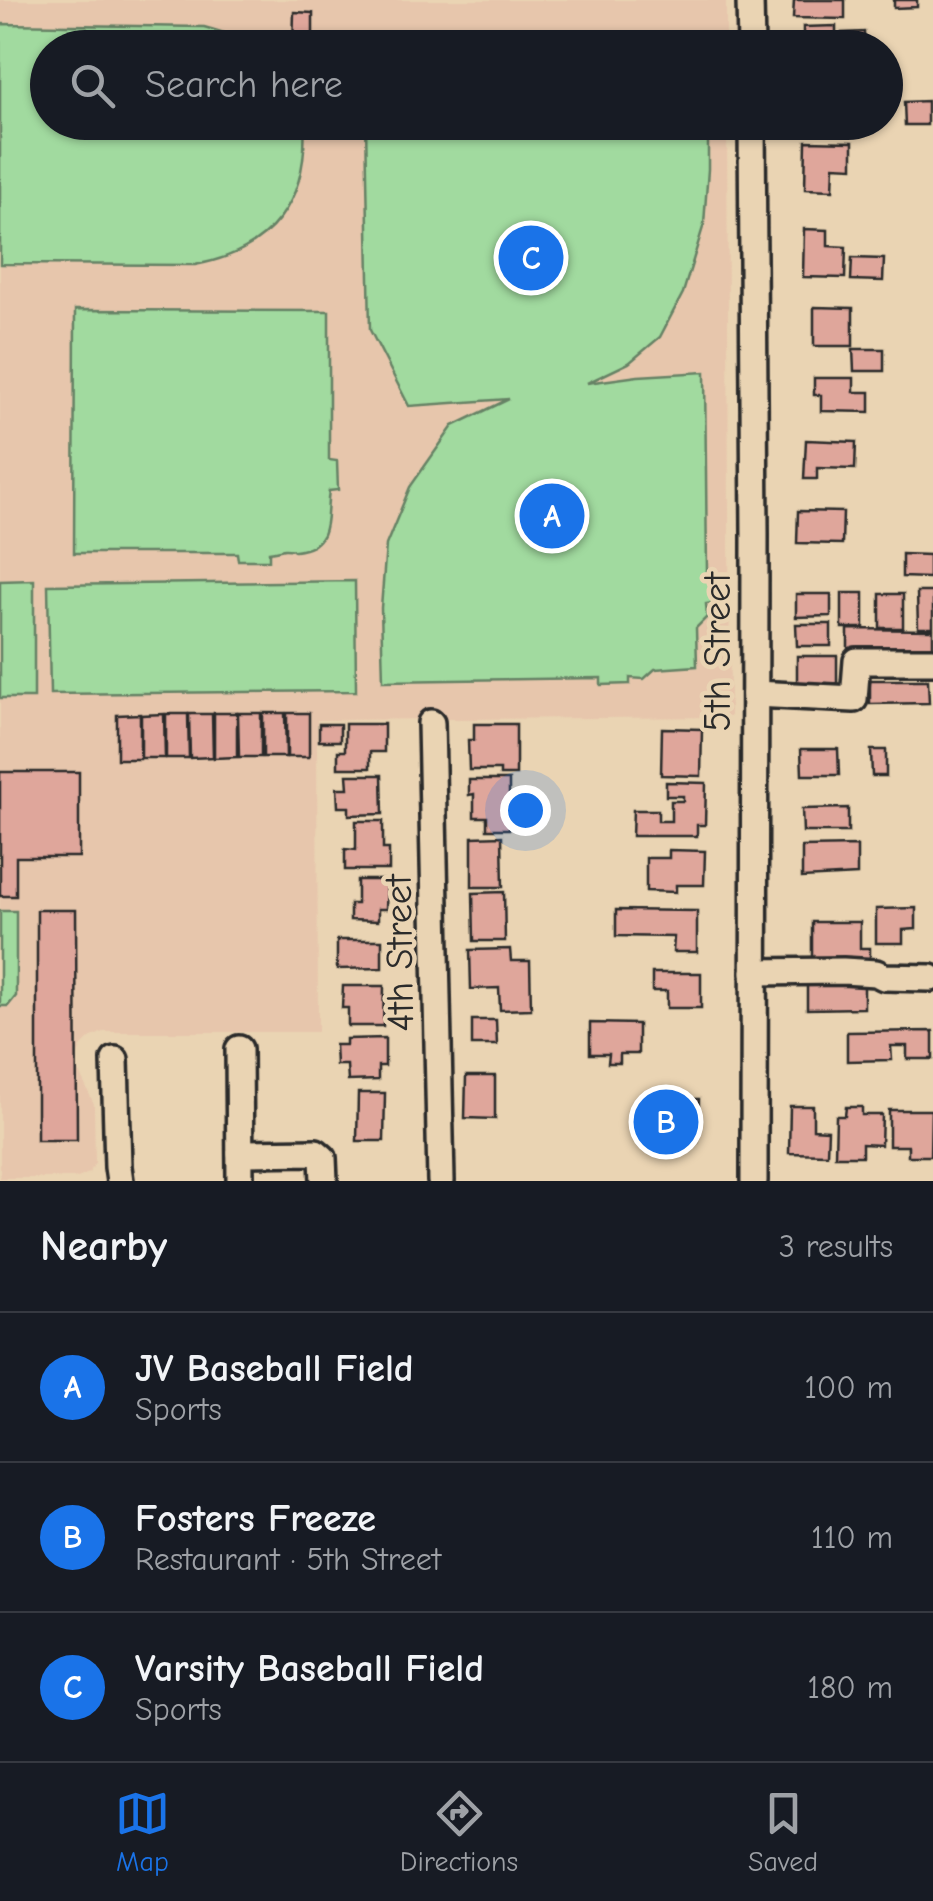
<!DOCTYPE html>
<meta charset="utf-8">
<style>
body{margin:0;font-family:"Comic Neue",sans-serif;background:#20242c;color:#f1f3f6}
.you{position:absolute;left:525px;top:810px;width:35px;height:35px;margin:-25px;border:8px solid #fff;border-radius:50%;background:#1a73e8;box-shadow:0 0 0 15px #1a73e833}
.badge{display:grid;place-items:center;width:65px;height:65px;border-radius:50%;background:#1a73e8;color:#fff;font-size:32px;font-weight:700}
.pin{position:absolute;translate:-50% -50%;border:5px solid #fff;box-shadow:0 2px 10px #0006}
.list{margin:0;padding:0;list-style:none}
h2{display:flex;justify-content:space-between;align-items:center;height:130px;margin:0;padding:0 40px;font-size:42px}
h2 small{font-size:32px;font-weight:400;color:#9ea1a6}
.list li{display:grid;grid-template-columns:65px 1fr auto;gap:30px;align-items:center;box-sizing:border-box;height:150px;padding:0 40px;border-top:2px solid #363941}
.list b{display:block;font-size:38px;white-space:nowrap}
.list p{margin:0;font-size:32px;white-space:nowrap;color:#9ea1a6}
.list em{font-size:32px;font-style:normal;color:#9ea1a6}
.icon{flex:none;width:55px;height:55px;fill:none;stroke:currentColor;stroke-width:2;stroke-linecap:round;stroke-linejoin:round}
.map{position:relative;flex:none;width:933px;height:1181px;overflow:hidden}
.search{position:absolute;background:#171b24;box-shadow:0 2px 8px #0004;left:30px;right:30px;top:30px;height:110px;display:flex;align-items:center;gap:25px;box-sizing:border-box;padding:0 35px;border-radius:55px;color:#9ea1a6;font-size:38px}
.sheet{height:580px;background:#171b24}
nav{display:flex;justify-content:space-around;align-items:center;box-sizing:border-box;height:140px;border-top:2px solid #363941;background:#171b24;font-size:28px;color:#9ea1a6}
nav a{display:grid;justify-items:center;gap:5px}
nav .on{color:#1a73e8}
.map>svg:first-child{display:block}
</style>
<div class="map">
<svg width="933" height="1181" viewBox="0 0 933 1181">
<rect width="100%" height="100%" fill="#ead4b3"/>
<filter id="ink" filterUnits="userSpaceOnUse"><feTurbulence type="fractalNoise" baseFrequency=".01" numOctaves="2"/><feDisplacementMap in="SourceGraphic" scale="20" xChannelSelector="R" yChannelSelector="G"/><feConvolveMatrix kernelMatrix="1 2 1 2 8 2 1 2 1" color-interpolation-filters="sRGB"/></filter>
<g filter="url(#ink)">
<polygon fill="#e7c6ac" points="0,0 726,0 726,47 48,48 48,122 727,123 730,717 317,720 318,1032 103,1032 90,1038 81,1047 78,1055 78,1070 94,1104 95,1163 89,1173 78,1178 0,1178"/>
<g fill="#a1da9f" stroke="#668265" stroke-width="2.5">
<path d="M 0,24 L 204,27 C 222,32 239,37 254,47 L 48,48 L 48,122 L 304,123 C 309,200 272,251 195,265 L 0,264 Z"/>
<polygon points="366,123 708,123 708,169 704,224 683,293 660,337 629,363 587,383 638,376 705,372 707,574 713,575 712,603 706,604 707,617 696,628 697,666 655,669 644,679 630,678 630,684 601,685 601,678 383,681 381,608 386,545 410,487 453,426 509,399 409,406 370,330"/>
<path d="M 75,310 L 329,311 L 329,460 L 337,461 L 338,490 L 329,491 C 325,514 333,544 301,550 C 287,553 300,549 285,549 C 283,549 272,552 269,552 L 269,560 L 238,560 L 237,553 L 74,553 Z"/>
<polygon points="34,580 34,698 0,698 0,581"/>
<polygon points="355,581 356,691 50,694 48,585"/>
<polygon points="0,911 16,911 16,996 8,1006 0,1006"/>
</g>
<g fill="#dfa69b" stroke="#2b2b2b" stroke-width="2.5">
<polygon points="794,0 845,0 845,19 793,18"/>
<polygon points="894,0 917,0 917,7 894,8"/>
<polygon points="294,12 313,13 313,48 293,48"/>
<polygon points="836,26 836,48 803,48 803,27"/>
<polygon points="864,32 864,48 842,48 842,33"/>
<polygon points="927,101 927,125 905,125 904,102"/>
<polygon points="806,141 853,142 853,167 834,166 833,190 805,189"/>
<polygon points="804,229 828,230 828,246 846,247 845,278 803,277"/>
<polygon points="852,258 884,259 883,281 851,280"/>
<polygon points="814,307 853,308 853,346 814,346"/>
<polygon points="853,349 884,349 884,371 854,371"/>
<polygon points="814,378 854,378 854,392 870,392 870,412 821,411 821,395 814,395"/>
<polygon points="806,440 856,442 855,469 817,468 817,479 804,479"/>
<polygon points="798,511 843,512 842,544 797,543"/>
<polygon points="902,554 929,555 929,578 902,577"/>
<polygon points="917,592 933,592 933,628 918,628"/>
<rect x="842" y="593" width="22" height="35"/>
<polygon points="796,594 831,594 831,616 796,617"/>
<rect x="880" y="594" width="23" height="34"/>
<polygon points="796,624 831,624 831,646 797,646"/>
<polygon points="848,629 933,630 933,649 848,649"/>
<rect x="797" y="656" width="40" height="28"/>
<polygon points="870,680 928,680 929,703 870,704"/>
<polygon points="214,713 237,713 237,757 214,758"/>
<polygon points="238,713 261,713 261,757 239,757"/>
<polygon points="263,713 285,713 286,757 263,757"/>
<rect x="287" y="713" width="22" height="44"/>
<polygon points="140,714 140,759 117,759 117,715"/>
<polygon points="164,714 165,758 141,758 141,715"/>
<polygon points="166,714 188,714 189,758 166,758"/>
<polygon points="189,714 212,714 213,757 190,758"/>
<rect x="319" y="724" width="21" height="17"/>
<polygon points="345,724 384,724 384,752 370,752 370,768 338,768 338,751 345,751"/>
<polygon points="474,724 516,724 516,775 500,775 500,770 469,770 468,740 474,740"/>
<polygon points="662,728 702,729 701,776 661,775"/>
<polygon points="801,749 838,749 839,775 802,775"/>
<polygon points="871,750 886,750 886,776 872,776"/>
<polygon points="0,772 79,772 79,857 16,857 16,896 0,896"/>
<polygon points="347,775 382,775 383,814 349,815 349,807 338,807 337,788 348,788"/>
<polygon points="469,780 509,780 509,829 487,829 487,817 474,817 474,794 469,795"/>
<polygon points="666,782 706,783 705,825 697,825 697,836 632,836 633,810 658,810 658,821 671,821 671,801 683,801 683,796 666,796"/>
<polygon points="848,808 848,832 803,832 802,809"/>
<polygon points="356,821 383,821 383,849 389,849 389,870 345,870 345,849 356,850"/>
<polygon points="502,836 503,887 472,887 472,837"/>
<polygon points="857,846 857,875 802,878 802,847"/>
<polygon points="669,850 705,851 704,885 676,885 676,892 646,891 646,858 669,858"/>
<polygon points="357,880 387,880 386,909 378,909 378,921 350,920 350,904 357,904"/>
<polygon points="504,892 505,941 474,941 473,893"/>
<polygon points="916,908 916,929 903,930 903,943 876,943 876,909"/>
<polygon points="37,910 76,910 77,1140 37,1140"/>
<polygon points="616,910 697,911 697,952 673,952 674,937 616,936"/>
<polygon points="812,922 860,922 860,948 870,948 870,961 812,961"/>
<polygon points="337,940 382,940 382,968 337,969"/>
<polygon points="510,949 511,961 530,961 531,1009 500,1010 499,988 471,989 470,950"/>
<polygon points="652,973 701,973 701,1008 667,1008 667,991 652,991"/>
<polygon points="864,978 864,1008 807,1009 807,979"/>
<polygon points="343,986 384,986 383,1026 348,1026 348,1008 342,1008"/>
<polygon points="472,1020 496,1020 497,1045 472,1045"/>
<polygon points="590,1023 638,1024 638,1054 620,1054 620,1063 608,1063 609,1054 590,1054"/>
<polygon points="933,1031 933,1059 907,1059 907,1046 891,1046 892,1060 847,1061 847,1032"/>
<polygon points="385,1038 385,1066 378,1066 378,1080 348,1081 347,1065 336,1065 335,1045 346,1045 346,1039"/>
<polygon points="466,1076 495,1076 495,1119 465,1118"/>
<polygon points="358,1093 385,1093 384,1141 357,1141"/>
<polygon points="642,1096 681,1096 681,1099 699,1099 698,1142 641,1142 641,1129 633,1128 633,1117 639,1115 639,1099 642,1099"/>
<polygon points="790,1106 813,1106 813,1129 828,1130 827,1154 789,1153"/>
<polygon points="846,1107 862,1107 862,1115 882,1115 881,1145 862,1144 862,1156 835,1156 836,1116 845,1116"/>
<polygon points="889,1110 931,1110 930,1156 908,1156 908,1146 889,1146"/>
</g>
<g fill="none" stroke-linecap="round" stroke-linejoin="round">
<g stroke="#2b2b2b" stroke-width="32">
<g id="minor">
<polyline points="750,0 751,48"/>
<polyline points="752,122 755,534 754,1181"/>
<polyline points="755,694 854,699 857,661 933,661"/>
<polyline points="431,723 441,1181"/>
<polyline points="754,972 843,971 876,973 884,977 931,978"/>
<polyline points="239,1049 240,1181"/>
<polyline points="115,1060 118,1167 120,1181"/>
<polyline points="240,1153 316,1152 323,1158 324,1181"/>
</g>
</g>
<use href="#minor" stroke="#ead4b3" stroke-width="25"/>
</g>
</g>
<g text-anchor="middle" stroke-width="9" stroke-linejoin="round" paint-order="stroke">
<g font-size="38" fill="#2b2b2b" stroke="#ead4b3">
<text transform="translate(717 652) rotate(-90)" y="13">5th Street</text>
<text transform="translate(399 953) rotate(-91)" y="13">4th Street</text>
</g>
</g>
</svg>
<div class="you"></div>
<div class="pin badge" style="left:552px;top:516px">A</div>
<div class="pin badge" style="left:666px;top:1122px">B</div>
<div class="pin badge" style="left:531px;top:258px">C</div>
<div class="search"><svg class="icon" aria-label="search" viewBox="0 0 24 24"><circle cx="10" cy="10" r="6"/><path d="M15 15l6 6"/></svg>Search here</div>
</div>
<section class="sheet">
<h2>Nearby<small>3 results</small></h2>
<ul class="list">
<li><span class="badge">A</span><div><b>JV Baseball Field</b><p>Sports</p></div><em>100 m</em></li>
<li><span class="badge">B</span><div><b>Fosters Freeze</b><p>Restaurant · 5th Street</p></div><em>110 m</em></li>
<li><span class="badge">C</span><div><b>Varsity Baseball Field</b><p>Sports</p></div><em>180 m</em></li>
</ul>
</section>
<nav>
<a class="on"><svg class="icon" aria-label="map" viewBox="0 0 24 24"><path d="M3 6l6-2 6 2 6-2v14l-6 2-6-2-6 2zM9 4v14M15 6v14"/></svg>Map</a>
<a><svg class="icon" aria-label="directions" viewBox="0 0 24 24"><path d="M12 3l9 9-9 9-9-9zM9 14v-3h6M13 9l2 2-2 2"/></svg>Directions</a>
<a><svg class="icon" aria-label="saved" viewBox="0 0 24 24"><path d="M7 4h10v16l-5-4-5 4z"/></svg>Saved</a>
</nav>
